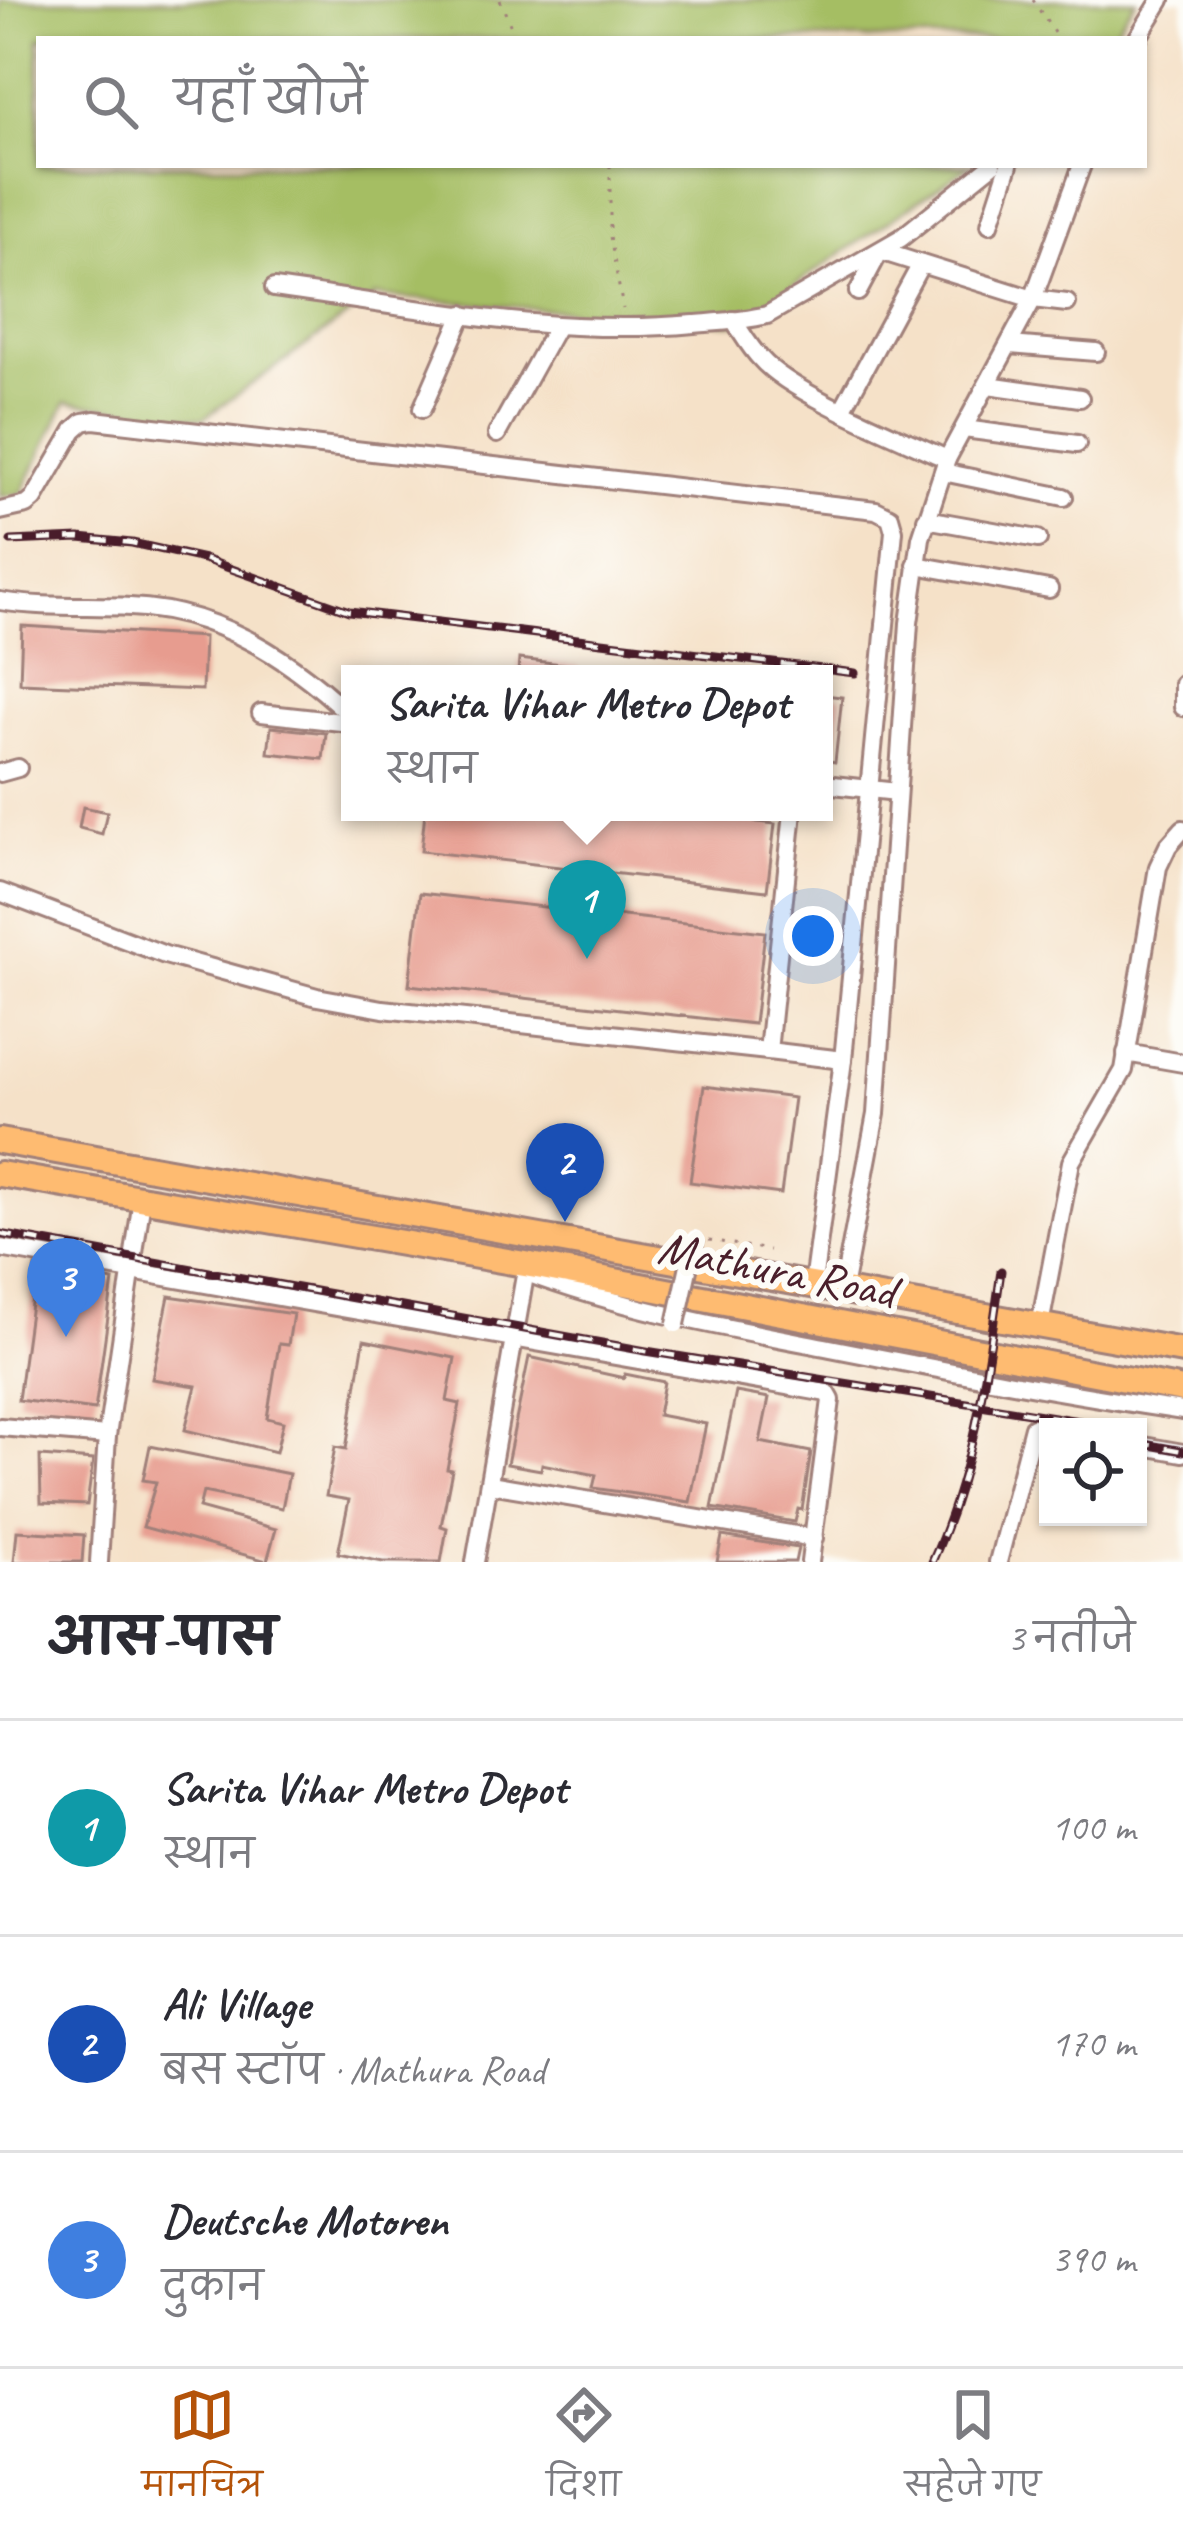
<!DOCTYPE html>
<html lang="hi">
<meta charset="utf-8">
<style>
body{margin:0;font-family:Caveat,"Playpen Sans Deva",sans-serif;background:#f2f2f3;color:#2b2b33}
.controls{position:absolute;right:36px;bottom:36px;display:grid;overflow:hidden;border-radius:0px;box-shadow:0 3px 9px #0004}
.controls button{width:108px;height:108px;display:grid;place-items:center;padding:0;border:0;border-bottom:3px solid #e1e1e2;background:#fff;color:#2b2b33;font:60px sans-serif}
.you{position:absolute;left:813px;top:936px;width:42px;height:42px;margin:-30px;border:9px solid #fff;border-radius:50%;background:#1a73e8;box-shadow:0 0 0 18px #1a73e833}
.badge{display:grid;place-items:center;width:78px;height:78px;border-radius:50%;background:#b45309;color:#fff;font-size:39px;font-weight:700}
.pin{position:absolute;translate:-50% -99px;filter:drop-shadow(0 3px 6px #0008)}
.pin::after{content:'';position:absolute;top:63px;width:42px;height:36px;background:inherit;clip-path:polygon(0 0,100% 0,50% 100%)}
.popup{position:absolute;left:341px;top:665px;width:492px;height:156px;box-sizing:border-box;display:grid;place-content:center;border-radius:0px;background:#fff;filter:drop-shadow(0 3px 9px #0005);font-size:39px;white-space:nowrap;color:#7c7c81}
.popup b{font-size:45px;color:#2b2b33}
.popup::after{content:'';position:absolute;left:50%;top:100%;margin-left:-24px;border:24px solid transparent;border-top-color:#fff}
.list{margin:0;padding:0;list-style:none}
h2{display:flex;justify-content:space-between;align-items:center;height:156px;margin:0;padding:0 48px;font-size:51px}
h2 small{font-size:39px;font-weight:400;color:#7c7c81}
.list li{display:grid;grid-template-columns:78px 1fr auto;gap:36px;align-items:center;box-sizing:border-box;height:216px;padding:0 48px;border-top:3px solid #e1e1e2}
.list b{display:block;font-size:45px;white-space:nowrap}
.list p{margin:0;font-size:39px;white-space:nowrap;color:#7c7c81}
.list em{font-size:39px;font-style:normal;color:#7c7c81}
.icon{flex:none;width:66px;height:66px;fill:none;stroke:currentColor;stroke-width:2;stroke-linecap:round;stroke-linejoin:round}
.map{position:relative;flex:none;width:1183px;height:1562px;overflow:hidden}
.search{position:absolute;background:#fff;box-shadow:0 3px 9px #0004;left:36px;right:36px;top:36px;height:132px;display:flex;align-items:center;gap:30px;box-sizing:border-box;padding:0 42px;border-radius:0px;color:#7c7c81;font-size:45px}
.sheet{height:804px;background:#fff}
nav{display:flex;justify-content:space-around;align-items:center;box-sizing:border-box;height:168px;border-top:3px solid #e1e1e2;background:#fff;font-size:33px;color:#7c7c81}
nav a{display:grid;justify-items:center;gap:6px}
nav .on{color:#b45309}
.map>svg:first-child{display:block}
</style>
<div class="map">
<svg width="1183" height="1562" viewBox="0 0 1183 1562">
<rect width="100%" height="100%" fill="#fdfcf7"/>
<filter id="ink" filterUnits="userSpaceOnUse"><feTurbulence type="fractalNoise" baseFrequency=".00833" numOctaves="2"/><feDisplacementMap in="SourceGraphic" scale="24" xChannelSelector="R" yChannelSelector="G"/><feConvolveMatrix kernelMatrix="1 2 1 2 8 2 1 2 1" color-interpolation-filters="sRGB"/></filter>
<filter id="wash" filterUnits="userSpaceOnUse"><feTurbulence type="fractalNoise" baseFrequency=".004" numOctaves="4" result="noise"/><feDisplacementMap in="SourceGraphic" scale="48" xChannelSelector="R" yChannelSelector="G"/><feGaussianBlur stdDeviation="2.7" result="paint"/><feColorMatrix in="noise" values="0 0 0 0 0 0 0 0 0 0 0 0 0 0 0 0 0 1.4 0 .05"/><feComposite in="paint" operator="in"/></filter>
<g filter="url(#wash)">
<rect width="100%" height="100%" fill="#f5e1c8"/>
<polygon fill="#a5be64" stroke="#786e48" stroke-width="3" points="0,0 1136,0 1109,39 39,39 39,165 971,165 738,324 375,296 203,419 66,402 22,493 0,497"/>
<g id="blocks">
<g fill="#e79c8f">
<polygon points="22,626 204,637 202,690 20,683"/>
<polygon points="519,659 579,666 578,674 518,674"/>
<polygon points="824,695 842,697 835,762 824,760"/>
<polygon points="271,727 326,733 323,759 268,753"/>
<polygon points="83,807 107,812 102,834 79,828"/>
<polygon points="425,812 674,812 775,824 767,891 421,851"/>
<polygon points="420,893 765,932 754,1024 409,985"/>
<polygon points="704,1086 794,1098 781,1194 690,1182"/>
<polygon points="36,1267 113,1281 95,1410 18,1400"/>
<polygon points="169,1296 293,1314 288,1345 279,1344 267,1418 283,1422 276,1452 185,1430 196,1386 152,1379"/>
<polygon points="364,1340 455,1358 447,1401 460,1404 447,1469 452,1470 441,1526 447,1528 441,1562 383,1562 338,1553 349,1500 326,1496 335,1447 346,1449"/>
<polygon points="529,1357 624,1378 625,1374 664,1382 658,1415 706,1424 690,1502 593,1488 596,1475 542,1464 541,1470 507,1464"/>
<polygon points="736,1392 769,1398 760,1442 811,1452 802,1510 798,1509 795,1522 712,1508"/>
<polygon points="150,1446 289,1474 282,1508 203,1492 199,1508 276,1529 267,1561 143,1527 156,1482 143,1480"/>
<polygon points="40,1456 93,1460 87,1505 41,1503"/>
<polygon points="17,1531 84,1535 82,1562 14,1562"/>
<polygon points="722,1536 798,1548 795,1562 717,1562"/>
</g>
</g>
</g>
<g filter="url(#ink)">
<use href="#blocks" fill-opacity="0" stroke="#a0807a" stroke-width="3"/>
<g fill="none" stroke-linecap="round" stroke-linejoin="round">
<g stroke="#a0807a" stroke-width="22">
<g id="minor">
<polyline points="1137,39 1161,0"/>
<polyline points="990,224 1009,165"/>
<path d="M 274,288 C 413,307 553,337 694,324 C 719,322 743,321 767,315 L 901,238 L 992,165"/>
<polyline points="858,292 880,251 1033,299 1067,303"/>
<path d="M 733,320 C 742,333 750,348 761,359 C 791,394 902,438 947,459"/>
<polyline points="1010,345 1096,352"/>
<polyline points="988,385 1080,398"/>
<polyline points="422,409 463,314"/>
<polyline points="842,410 921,264"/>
<polyline points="964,429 1077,444"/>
<polyline points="497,434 557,326"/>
<polyline points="943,472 1064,497"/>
<polyline points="0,511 27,505 34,499 74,430 83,422 94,420 876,510 890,517 894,531 843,1060 813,1284"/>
<polyline points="926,519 1038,539"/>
<polyline points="916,565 1049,589"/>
<path d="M 0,601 C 44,608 86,605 130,607 C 216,610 290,658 350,715"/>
<polyline points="1183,684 1183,707"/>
<polyline points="261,713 350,723"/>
<polyline points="0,773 18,768"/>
<polyline points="824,784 897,792"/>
<polyline points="793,812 768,1051 843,1060"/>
<polyline points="0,892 165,955 317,997 383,1009 768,1051"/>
<polyline points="1126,1053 1183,1063"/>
<polyline points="0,1248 827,1393 831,1400 810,1562"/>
<path d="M 527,1273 C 625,1310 727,1328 830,1348 C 947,1371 1064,1394 1183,1411"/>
<polyline points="843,1289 876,1114 909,623 921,538 947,459 1033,299 1082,165"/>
<polyline points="1040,1325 1071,1162 1124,1070 1158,867 1168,846 1183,829"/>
<polyline points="0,1427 107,1436 142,1199"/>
<polyline points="1138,1445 1183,1453"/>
<polyline points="490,1484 814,1538"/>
<polyline points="99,1562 107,1436"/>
<polyline points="475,1562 527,1264"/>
<polyline points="998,1562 1033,1427 1048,1430"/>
</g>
</g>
<g stroke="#a0807a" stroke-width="30">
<g id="highway">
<polyline points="0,1141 1183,1351"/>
<polyline points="0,1174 542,1267 1183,1390"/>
</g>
</g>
<g stroke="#a0807a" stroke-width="3" stroke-dasharray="3 9" stroke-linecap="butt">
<polyline points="500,0 516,39"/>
<polyline points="1033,0 1058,39"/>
<polyline points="610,165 610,236 623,309"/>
<polyline points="709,1240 769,1250"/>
</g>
<use href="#minor" stroke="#fff" stroke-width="16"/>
<use href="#highway" stroke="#febb71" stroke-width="24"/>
<g stroke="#4a1f2b" stroke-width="9">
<g id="rail">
<polyline points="11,541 79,538 132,543 204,559 349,611 855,673"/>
<polyline points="0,1234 646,1351 1116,1427"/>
<polyline points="1138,1443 1183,1451"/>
<path d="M 932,1562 C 974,1470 987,1370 1001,1271"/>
</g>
</g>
<use href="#rail" stroke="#fdfcf7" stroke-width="4.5" stroke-dasharray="14" stroke-linecap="butt"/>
<g stroke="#a0807a" stroke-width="22" stroke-linecap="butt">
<polyline id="minor-bridge" points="676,1324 695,1238"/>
</g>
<use href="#minor-bridge" stroke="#fff" stroke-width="16"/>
</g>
</g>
<g text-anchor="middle" stroke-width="12" stroke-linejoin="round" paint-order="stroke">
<g font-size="48" fill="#4a1f2b" stroke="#fdfcf7">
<text transform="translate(777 1268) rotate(11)" y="17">Mathura Road</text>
</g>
</g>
</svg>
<div class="controls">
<button><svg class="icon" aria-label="locate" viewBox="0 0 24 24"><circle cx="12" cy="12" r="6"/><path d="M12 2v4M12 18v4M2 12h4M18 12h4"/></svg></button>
</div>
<div class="you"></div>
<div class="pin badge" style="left:587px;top:959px;background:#0f9aa8">1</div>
<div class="popup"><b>Sarita Vihar Metro Depot</b>स्थान</div>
<div class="pin badge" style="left:565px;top:1222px;background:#1a4fb4">2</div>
<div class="pin badge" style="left:66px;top:1337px;background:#3f7fe0">3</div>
<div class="search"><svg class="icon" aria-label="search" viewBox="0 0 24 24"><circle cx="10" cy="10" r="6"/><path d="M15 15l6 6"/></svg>यहाँ खोजें</div>
</div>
<section class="sheet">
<h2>आस-पास<small>3 नतीजे</small></h2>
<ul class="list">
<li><span class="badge" style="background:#0f9aa8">1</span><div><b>Sarita Vihar Metro Depot</b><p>स्थान</p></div><em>100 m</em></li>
<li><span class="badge" style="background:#1a4fb4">2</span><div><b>Ali Village</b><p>बस स्टॉप · Mathura Road</p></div><em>170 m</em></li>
<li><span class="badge" style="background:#3f7fe0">3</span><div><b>Deutsche Motoren</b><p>दुकान</p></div><em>390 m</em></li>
</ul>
</section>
<nav>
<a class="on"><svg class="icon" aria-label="map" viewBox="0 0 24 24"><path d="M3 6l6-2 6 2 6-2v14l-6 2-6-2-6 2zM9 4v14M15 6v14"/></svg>मानचित्र</a>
<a><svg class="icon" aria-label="directions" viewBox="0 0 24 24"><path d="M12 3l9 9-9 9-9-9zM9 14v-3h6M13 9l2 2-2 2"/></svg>दिशा</a>
<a><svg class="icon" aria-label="saved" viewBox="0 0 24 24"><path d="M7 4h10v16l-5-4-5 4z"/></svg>सहेजे गए</a>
</nav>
